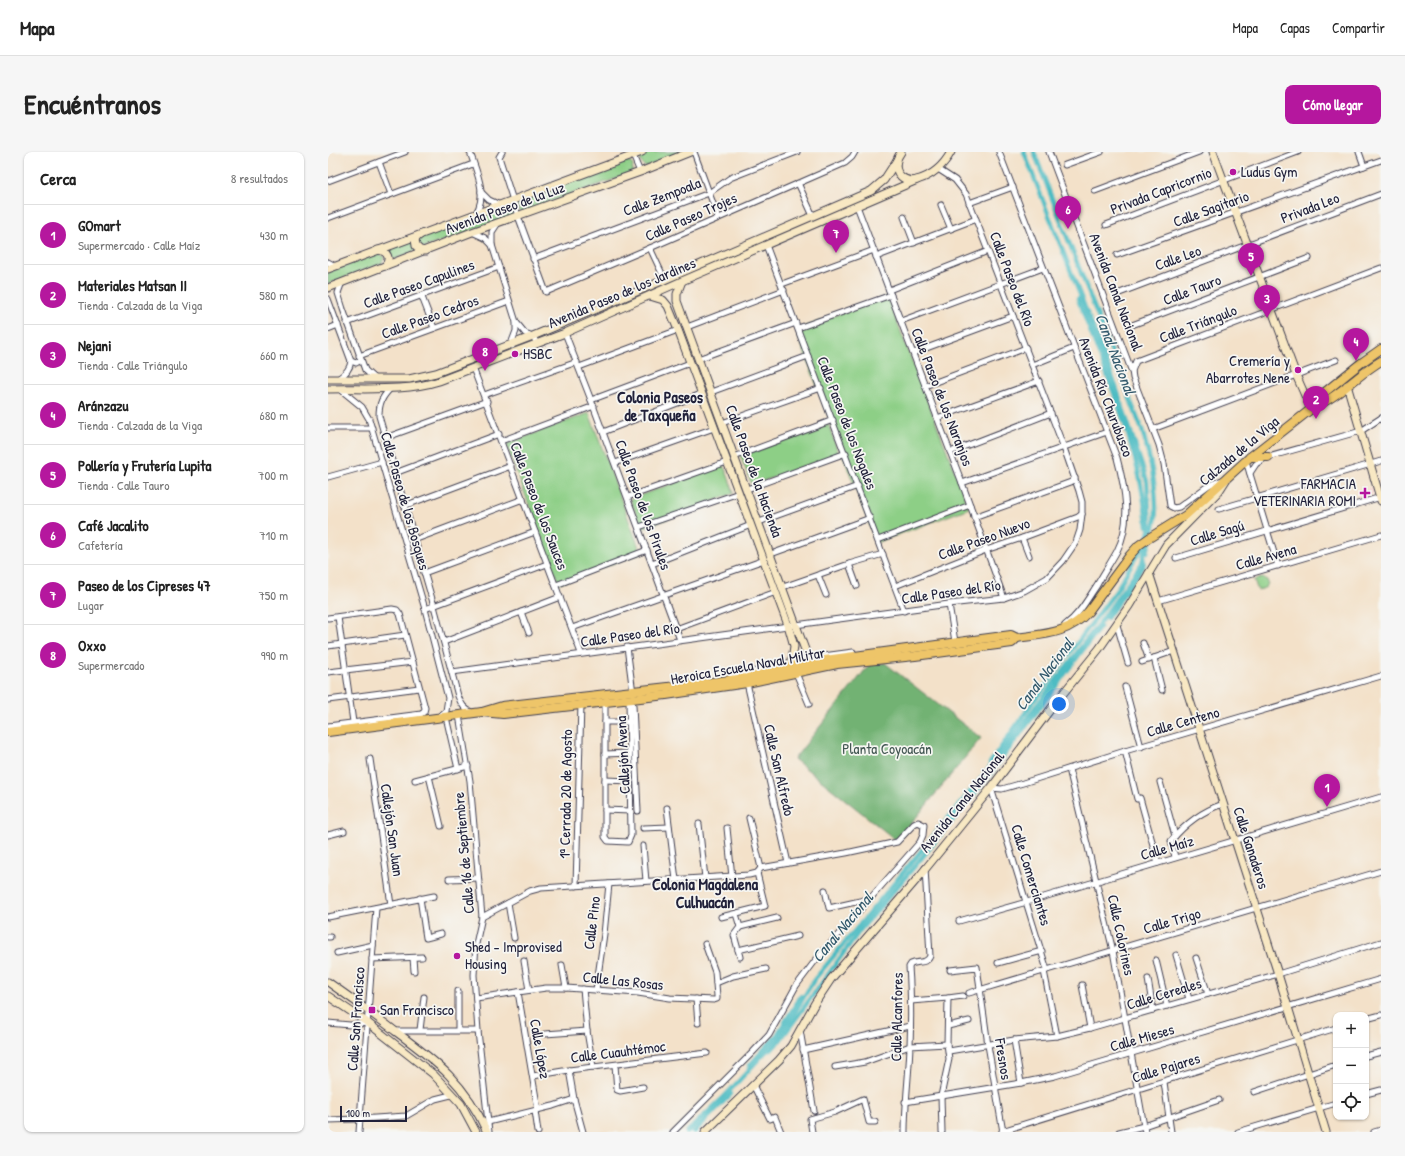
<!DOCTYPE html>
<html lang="es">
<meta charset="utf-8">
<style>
body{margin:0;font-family:"Patrick Hand",sans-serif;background:#f6f6f6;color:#222}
.controls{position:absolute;right:12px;bottom:12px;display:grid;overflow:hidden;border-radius:8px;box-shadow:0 1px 3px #0004}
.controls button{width:36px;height:36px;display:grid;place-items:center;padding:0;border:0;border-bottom:1px solid #e0e0e0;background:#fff;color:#222;font:20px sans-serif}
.scale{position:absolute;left:12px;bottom:10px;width:67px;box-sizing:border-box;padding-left:4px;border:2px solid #22223b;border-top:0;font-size:11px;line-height:14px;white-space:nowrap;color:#22223b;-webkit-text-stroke:3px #f6f6f2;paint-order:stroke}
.you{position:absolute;left:731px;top:552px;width:14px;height:14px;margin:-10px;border:3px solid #fff;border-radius:50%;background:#1a73e8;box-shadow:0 0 0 6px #1a73e833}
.badge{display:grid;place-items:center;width:26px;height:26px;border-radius:50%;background:#b5179e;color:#fff;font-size:13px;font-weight:700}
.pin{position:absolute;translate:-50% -33px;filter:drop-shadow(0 1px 2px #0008)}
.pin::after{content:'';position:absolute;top:21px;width:14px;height:12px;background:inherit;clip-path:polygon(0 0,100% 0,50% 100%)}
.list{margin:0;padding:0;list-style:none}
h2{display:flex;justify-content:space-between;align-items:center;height:52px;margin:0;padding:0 16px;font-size:17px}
h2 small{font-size:13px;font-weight:400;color:#767676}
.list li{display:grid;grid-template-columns:26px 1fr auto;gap:12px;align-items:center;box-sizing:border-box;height:60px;padding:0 16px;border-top:1px solid #e0e0e0}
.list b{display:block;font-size:15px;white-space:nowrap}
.list p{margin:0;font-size:13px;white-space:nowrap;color:#767676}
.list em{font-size:13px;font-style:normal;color:#767676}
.icon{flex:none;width:22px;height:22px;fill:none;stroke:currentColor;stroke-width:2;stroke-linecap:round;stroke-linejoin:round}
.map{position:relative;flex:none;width:1053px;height:980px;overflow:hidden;border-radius:8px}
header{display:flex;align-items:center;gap:24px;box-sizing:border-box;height:56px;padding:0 20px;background:#fff;border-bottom:1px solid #e0e0e0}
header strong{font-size:19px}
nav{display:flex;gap:22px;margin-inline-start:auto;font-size:14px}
.intro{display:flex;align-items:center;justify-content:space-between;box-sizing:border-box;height:96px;padding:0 24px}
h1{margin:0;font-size:28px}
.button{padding:10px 18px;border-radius:8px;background:#b5179e;color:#fff;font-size:14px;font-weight:700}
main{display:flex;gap:24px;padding:0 24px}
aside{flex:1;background:#fff;border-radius:8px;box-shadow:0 1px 3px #0004}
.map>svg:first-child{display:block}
</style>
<header>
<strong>Mapa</strong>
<nav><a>Mapa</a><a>Capas</a><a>Compartir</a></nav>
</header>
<div class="intro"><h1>Encuéntranos</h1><a class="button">Cómo llegar</a></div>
<main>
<aside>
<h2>Cerca<small>8 resultados</small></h2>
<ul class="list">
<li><span class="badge">1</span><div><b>GOmart</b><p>Supermercado · Calle Maíz</p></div><em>430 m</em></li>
<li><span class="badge">2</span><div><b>Materiales Matsan II</b><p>Tienda · Calzada de la Viga</p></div><em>580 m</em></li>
<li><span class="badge">3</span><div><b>Nejani</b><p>Tienda · Calle Triángulo</p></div><em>660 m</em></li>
<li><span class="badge">4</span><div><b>Aránzazu</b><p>Tienda · Calzada de la Viga</p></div><em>680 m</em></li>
<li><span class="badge">5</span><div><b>Pollería y Frutería Lupita</b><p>Tienda · Calle Tauro</p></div><em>700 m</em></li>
<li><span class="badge">6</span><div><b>Café Jacalito</b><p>Cafetería</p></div><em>710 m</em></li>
<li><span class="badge">7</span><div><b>Paseo de los Cipreses 47</b><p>Lugar</p></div><em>750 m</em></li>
<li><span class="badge">8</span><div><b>Oxxo</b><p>Supermercado</p></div><em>990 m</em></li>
</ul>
</aside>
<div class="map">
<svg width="1053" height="980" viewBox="0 0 1053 980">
<rect width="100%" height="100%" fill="#f6f6f2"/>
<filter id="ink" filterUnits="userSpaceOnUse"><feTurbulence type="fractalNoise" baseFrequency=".025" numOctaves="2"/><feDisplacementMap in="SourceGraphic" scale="8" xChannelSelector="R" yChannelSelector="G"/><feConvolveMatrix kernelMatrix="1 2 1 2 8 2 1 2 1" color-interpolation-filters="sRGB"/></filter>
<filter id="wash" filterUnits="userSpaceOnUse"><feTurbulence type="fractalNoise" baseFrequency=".012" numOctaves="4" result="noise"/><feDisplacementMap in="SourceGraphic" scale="16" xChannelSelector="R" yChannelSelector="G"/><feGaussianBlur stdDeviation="0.9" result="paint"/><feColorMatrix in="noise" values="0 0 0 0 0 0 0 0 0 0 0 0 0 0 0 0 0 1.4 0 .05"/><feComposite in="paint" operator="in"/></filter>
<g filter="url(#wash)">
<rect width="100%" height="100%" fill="#f3e1c9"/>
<polygon fill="#f7d0ca" points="1044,335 1046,342 1031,346 1029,340"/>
<g fill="#8dcf86" stroke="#587860">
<polygon points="321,0 359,0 317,15 313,10 312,3"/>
<polygon points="299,8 305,13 304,21 192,60 188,50"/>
<polygon points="181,52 185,57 185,63 95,96 92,95 90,89 91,86"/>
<polygon points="86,88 90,98 62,109 58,98"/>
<polygon points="51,101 56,105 54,111 0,132 0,120"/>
<polygon points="559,144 641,356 548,391 468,178"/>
<polygon points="261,261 313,401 231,432 178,292"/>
<polygon points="500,272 511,302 424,333 412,303"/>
<polygon points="396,313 406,341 314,377 302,347"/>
<polygon points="934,426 939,428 940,431 938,435 930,439 926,428"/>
</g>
<polygon fill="#72b273" stroke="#4a6a57" points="557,511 653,586 569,689 466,607 541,513"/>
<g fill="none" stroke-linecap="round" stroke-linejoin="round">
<g stroke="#4dbcc3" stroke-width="4.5">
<path d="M 706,0 L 814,278 C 822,305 831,341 827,370 C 825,380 822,390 819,400"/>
<path d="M 750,147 C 777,220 813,297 819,374"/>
<polyline points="779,466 815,415 816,409"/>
<polyline points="662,611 702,554 788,439 815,393"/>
<polyline points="444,897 453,887 533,777 592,708 660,625 772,475"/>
<polyline points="422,913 449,883 473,844"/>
<polyline points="359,980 395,946 453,883 486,828 514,794 656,623 776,465 814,411 822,374 819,329 787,232 696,0"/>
<polyline points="366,980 403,942"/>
</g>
</g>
</g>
<g filter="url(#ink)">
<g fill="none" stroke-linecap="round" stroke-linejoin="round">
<g stroke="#413f50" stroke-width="7">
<g id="street">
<path d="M 142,0 C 148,19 160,42 148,61"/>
<polyline points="174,0 171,5 190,64 218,140 322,96 517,11 524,5 527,0"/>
<polyline points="366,0 390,65"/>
<path d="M 671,0 L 789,306 C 797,336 804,370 789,399 C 783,410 775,422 769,433 C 759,448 751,463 737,473"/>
<polyline points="721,0 804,220"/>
<polyline points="1031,0 1036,14"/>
<polyline points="304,1 312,20"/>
<polyline points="51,10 63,42"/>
<polyline points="737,13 773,0"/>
<polyline points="0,29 77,0"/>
<polyline points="470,31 485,64"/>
<polyline points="767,39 871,0"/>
<polyline points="153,40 161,48 172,53"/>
<polyline points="641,51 685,35"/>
<polyline points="613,53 623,77"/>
<polyline points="529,54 634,331 676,446"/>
<polyline points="576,65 586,91"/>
<polyline points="0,66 145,12"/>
<polyline points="170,71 164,80 164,93 188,170 197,181 205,184 209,192"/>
<polyline points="778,73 970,0"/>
<polyline points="144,80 157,86 164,93"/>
<polyline points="438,93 576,459"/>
<polyline points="322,96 337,128"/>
<polyline points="789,103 1053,8"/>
<polyline points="548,105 648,67"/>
<polyline points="205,107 381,41 402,26 469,0"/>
<polyline points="0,110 7,114"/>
<polyline points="14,130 10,141 15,157 37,218 47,227"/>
<polyline points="454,132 546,98"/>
<polyline points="561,138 660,99"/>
<polyline points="789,142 1053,42"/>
<polyline points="94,145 106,176"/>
<path d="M 0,147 L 23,209 C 22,217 18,221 11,226"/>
<polyline points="573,169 715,116"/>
<polyline points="19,171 171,115"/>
<polyline points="804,173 981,106"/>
<polyline points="359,175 456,138"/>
<polyline points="470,176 563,143"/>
<polyline points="0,177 10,173"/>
<polyline points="237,181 263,248 352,488"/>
<polyline points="184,194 183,192 188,179 188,171"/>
<polyline points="585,201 685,164"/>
<polyline points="31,204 181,149"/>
<polyline points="370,207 468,171"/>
<polyline points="23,209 28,211 33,208"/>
<polyline points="704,213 746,196"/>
<polyline points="251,215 350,178"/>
<polyline points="145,216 253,501"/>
<polyline points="597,234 698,196"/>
<path d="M 63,236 C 54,245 51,251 51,264 L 106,454 L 130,544 C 133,552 136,557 145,561"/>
<polyline points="12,237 34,255 41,267 97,457 120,546 118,559 112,564"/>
<polyline points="383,240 480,204"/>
<polyline points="156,243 249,210"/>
<polyline points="263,248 362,211"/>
<polyline points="609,266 711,229"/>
<polyline points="394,271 493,236"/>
<polyline points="0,276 44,276"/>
<polyline points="825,277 1008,208"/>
<polyline points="275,280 373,242"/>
<polyline points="57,286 159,249"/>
<polyline points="173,289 266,254"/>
<polyline points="622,300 723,261"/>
<polyline points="406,305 505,268"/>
<polyline points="918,309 950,414"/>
<polyline points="287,311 386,276"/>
<polyline points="67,321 171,282"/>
<polyline points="922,321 928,312 937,306 1033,279 1053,266"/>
<polyline points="0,325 54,310"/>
<polyline points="894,328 881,333 851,355 846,356 842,354 836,312 831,293 805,226 804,219 808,209 1053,116"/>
<polyline points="634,331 779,280"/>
<polyline points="419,337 518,301"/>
<polyline points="300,345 399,310"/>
<polyline points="76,354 183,314"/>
<polyline points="891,357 1053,309"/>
<polyline points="646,365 743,330 747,326"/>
<polyline points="431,370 530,334"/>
<polyline points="311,375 411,341"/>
<polyline points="694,386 701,404"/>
<polyline points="86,388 195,347"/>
<polyline points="550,388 642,353"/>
<polyline points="443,402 542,366"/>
<polyline points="848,406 1053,345"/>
<polyline points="324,412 423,373"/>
<polyline points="521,412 529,434"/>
<polyline points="96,421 207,380"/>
<polyline points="490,423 498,443"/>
<polyline points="228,433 319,398"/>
<polyline points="567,434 658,398 694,386 750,365 754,362"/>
<polyline points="455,435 521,412 555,402"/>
<polyline points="830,449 1053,383"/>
<polyline points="621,452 627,490"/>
<polyline points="97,457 219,412"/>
<polyline points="193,460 201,481"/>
<polyline points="10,465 25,570"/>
<polyline points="0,466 64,457 69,458 72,462 97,556 96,560 93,562 0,574"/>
<polyline points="789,473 800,511"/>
<polyline points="244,476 436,408"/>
<polyline points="348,477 448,440"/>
<polyline points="116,490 232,445"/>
<polyline points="815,491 821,508"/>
<polyline points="0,494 77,483"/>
<polyline points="299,495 305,541"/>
<polyline points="826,506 834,538"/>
<polyline points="814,510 846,499"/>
<polyline points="0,520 85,510"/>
<polyline points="124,520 621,452 676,446 696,439 719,426 735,409 748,390 752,378 754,362 754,350 751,339 736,296 638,42 627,28 610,17"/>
<polyline points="468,521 481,552"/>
<polyline points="403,524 417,522 480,506 525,500"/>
<polyline points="419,531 460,711"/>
<polyline points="797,535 813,595"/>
<polyline points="0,548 91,536"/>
<polyline points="277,549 277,685 280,689 300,690 303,683 301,547"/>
<polyline points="305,553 310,659"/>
<polyline points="131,563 142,629 154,765 148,792 146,823 150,879 161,980"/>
<polyline points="118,565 130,617"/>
<polyline points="277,570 302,570"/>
<polyline points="797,599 809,647 812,646 830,711"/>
<polyline points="277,602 302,601"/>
<polyline points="42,607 63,753"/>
<polyline points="741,617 785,799 817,980"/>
<polyline points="101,624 113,674"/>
<polyline points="87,628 140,614"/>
<polyline points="277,628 303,629"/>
<polyline points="832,630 847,684"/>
<polyline points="339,656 348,728"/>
<polyline points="277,658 302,659"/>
<polyline points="421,666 433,716"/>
<polyline points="371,672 377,726"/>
<polyline points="315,676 341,675"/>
<polyline points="399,676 404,725"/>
<polyline points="0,683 16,679"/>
<polyline points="315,694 318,729"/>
<path d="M 847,705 L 843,689 C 857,672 874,659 895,652"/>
<polyline points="121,727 150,726"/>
<polyline points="248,734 253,552"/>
<polyline points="497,738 501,756 541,747"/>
<polyline points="92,746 98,786 113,782"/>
<polyline points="180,751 186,786"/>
<polyline points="408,762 412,775 406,783 412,805"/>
<polyline points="0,765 106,744"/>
<polyline points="154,765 202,739 213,736 421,723 429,721 433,716 518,701 569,690 586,672 590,670 596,673 595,683 592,690 487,809 468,834 441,883 425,900 345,980"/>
<polyline points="393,765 437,754 429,721"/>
<polyline points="631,769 699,750 1053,645"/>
<polyline points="412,775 449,766"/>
<polyline points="0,785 2,785"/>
<polyline points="410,798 470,784"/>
<polyline points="9,801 45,793"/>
<polyline points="848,803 861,847"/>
<polyline points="85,806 86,819"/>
<polyline points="868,806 880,842"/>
<polyline points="44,807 94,805"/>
<polyline points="828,808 839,854"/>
<polyline points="196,809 201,838"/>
<polyline points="670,811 714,799"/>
<polyline points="234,813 238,836"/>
<polyline points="622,818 649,815 660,893 675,980"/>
<polyline points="719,818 663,636 674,637 695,631 797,599 1053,524"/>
<polyline points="716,819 729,884"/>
<polyline points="820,827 825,858"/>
<polyline points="388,831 405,824 438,817"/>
<polyline points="754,833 762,876"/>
<polyline points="255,837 259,879 265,915"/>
<polyline points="268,838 276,782 281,732"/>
<polyline points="190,840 210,958"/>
<polyline points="641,841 1053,719"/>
<polyline points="148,846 218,836 238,836 310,841 342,846 386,848 389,847 389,844 387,820 377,792"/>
<polyline points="368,847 370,871"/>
<polyline points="583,849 620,846 635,844"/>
<polyline points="1038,867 1053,863"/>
<polyline points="0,871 22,873 40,871"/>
<polyline points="620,874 641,869"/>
<polyline points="92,878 96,845"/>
<polyline points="130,878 130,839"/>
<polyline points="472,878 486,959"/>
<polyline points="67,879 150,879"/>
<polyline points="217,882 259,879"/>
<polyline points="686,888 693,931"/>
<polyline points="475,898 582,874"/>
<polyline points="621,899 686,888 729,884 762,876 950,822 1053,790"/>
<polyline points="1038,904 1053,900"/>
<polyline points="287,913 289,938 292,939 315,935"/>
<polyline points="507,915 537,910 582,894 619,892"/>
<polyline points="241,918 246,947 255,980"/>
<polyline points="205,924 241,918 379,901"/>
<polyline points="836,930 843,980"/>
<polyline points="425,933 442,967 447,965 453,980"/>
<polyline points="926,940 1008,913"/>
<polyline points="1038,942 1053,938"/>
<polyline points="577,950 693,931 727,924 1053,827"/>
<polyline points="207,959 210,980"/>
<polyline points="0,968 32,967 78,964 107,947 123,943"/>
<polyline points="160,970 225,954 246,947"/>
<polyline points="674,979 1008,876"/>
<polyline points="31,980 48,756"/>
<polyline points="484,980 482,967 507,960 535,947 541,970 547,970"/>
<path d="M 577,980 C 577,951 581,923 582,894 C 583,868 583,841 581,815 L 583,812 C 590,809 599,812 602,804 L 597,716"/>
<polyline points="614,980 613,944 621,907 619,892 620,846"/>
<polyline points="791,980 816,974 891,948"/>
<polyline points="910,980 1008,951"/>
<polyline points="1046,980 1053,978"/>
</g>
</g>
<g stroke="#413f50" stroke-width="9">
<g id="secondary">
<path d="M 573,0 C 572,2 569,6 569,8 C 565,22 577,31 589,28 C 604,24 616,13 623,0"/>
<polyline points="885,0 968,223 983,257"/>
<polyline points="92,83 87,87 88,94 92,98 98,99"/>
<path d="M 50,98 C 60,99 63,107 57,114"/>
<polyline points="0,117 314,0"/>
<polyline points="354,129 349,142 349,149 483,514"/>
<polyline points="0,136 144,80 312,20 362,0"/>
<polyline points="322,144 335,148 340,154 350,178 460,473 466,494 463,515"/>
<polyline points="0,227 81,227 108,221 205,184 271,156 543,39 556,28 569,8"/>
<polyline points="1019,233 1053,349"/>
<path d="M 0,237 C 37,236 76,240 111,229 L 237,181 L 354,129 L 589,28"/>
<polyline points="821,421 950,822 998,980"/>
<path d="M 0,830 C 23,846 45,862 67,879 C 108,909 138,932 159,980"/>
<polyline points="0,844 40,871 105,922 133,952 148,980"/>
<polyline points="377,980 451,908 463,894 487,851 503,827 590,726 663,636 725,554 771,497 801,454 838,393 891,339 898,328"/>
</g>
</g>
<g stroke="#413f50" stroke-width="10">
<g id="primary">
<polyline points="987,254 992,244 1033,211 1053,197"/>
<polyline points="922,305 940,305"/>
<path d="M 154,560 L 175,562 L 338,543 L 419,531 L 509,512 L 587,504 L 684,491 L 689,486 C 717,482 740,482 760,460 L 802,403 L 811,393 L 821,386 L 858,363 L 922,305 L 987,254 C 1008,247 1032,221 1053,209"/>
<polyline points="0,580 131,563 154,560 174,554 419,526 482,510 683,483 689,486"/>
</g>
</g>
<use href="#street" stroke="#fff" stroke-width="5"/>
<use href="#secondary" stroke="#f8e8c3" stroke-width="7"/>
<use href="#primary" stroke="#eec569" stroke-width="8"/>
</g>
</g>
<g fill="#b5179e" stroke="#f6f6f2" stroke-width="1.5">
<circle cx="905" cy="20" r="4"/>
<circle cx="187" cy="202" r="4"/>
<circle cx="970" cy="218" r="4"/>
<path d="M1035 335h4v4h4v4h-4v4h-4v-4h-4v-4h4z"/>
<circle cx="129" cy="804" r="4"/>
<rect x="40" y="854" width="8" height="8" rx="2"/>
</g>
<g text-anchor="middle" stroke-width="3.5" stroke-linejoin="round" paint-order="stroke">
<g font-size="15" fill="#22223b" stroke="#f6f6f2" text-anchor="start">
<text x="913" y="25">Ludus Gym</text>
<text x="195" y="207">HSBC</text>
<text x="962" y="214" text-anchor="end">Cremería y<tspan x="962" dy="17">Abarrotes Nene</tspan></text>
<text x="1028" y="337" text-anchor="end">FARMACIA<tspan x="1028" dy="17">VETERINARIA ROMI</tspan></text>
<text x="137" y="800">Shed - Improvised<tspan x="137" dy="17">Housing</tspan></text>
<text x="52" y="863">San Francisco</text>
</g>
<g font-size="15" fill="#22223b" stroke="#f6f6f2">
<text transform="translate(833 39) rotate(-21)" y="5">Privada Capricornio</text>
<text transform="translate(334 45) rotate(-21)" y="5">Calle Zempoala</text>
<text transform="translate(177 56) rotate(-20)" y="5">Avenida Paseo de la Luz</text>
<text transform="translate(982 56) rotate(-21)" y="5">Privada Leo</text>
<text transform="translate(883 57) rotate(-20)" y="5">Calle Sagitario</text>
<text transform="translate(363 65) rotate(-24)" y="5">Calle Paseo Trojes</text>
<text transform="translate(850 106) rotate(-20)" y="5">Calle Leo</text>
<text transform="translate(684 127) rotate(69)" y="5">Calle Paseo del Río</text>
<text transform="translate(91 132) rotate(-20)" y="5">Calle Paseo Capulines</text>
<text transform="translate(864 138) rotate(-21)" y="5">Calle Tauro</text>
<text transform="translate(788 140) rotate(69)" y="5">Avenida Canal Nacional</text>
<text transform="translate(294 141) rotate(-23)" y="5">Avenida Paseo de los Jardines</text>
<text transform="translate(102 165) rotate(-20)" y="5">Calle Paseo Cedros</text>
<text transform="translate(870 172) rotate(-21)" y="5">Calle Triángulo</text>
<text transform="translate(614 245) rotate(69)" y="5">Calle Paseo de los Naranjos</text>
<text transform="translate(778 245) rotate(69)" y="5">Avenida Río Churubusco</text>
<text transform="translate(519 271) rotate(69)" y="5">Calle Paseo de los Nogales</text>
<text transform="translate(911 299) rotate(-40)" y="5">Calzada de la Viga</text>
<text transform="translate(426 319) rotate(70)" y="5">Calle Paseo de la Hacienda</text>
<text transform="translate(77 349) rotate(74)" y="5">Calle Paseo de los Bosques</text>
<text transform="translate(315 353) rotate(70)" y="5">Calle Paseo de los Pirules</text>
<text transform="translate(211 354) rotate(69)" y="5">Calle Paseo de los Sauces</text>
<text transform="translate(889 381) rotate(-17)" y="5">Calle Sagú</text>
<text transform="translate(656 387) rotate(-20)" y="5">Calle Paseo Nuevo</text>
<text transform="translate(938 405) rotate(-16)" y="5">Calle Avena</text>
<text transform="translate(623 440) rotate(-8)" y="5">Calle Paseo del Río</text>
<text transform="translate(302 483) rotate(-8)" y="5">Calle Paseo del Río</text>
<text transform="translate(420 514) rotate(-10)" y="5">Heroica Escuela Naval Militar</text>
<text transform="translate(855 570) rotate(-16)" y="5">Calle Centeno</text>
<text transform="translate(295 603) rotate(-93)" y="5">Callejón Avena</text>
<text transform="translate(451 618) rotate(77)" y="5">Calle San Alfredo</text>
<text transform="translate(238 642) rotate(-89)" y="5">1ª Cerrada 20 de Agosto</text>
<text transform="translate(634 650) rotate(-51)" y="5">Avenida Canal Nacional</text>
<text transform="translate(64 678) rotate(82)" y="5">Callejón San Juan</text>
<text transform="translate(839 696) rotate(-16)" y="5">Calle Maíz</text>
<text transform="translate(923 696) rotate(72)" y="5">Calle Ganaderos</text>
<text transform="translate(136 701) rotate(-95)" y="5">Calle 16 de Septiembre</text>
<text transform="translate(703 723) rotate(73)" y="5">Calle Comerciantes</text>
<text transform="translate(844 769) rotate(-16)" y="5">Calle Trigo</text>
<text transform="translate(264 771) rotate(-83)" y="5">Calle Pino</text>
<text transform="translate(793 783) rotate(78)" y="5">Calle Colorines</text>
<text transform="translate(295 829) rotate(6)" y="5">Calle Las Rosas</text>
<text transform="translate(836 842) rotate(-17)" y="5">Calle Cereales</text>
<text transform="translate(569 865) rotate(-89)" y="5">Calle Alcanfores</text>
<text transform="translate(28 867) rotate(-86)" y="5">Calle San Francisco</text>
<text transform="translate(814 886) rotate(-16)" y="5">Calle Mieses</text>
<text transform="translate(212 897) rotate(80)" y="5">Calle López</text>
<text transform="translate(290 900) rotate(-7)" y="5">Calle Cuauhtémoc</text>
<text transform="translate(675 907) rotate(81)" y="5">Fresnos</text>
<text transform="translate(838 916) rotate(-17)" y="5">Calle Pajares</text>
</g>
<g font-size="15" fill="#425652" stroke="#f6f6f2">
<text x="559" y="602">Planta Coyoacán</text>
</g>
<g font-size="16" font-style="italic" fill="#31586b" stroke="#f6f6f2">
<text transform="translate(788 202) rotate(69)" y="6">Canal Nacional</text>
<text transform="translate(716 522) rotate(-53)" y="6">Canal Nacional</text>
<text transform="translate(514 775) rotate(-50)" y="6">Canal Nacional</text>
</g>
<g font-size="16" font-weight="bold" fill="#22223b" stroke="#f6f6f2">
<text x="332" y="251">Colonia Paseos<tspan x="332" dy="18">de Taxqueña</tspan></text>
<text x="377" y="738">Colonia Magdalena<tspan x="377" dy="18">Culhuacán</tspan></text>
</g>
</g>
</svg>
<div class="controls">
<button>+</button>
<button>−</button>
<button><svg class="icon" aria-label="locate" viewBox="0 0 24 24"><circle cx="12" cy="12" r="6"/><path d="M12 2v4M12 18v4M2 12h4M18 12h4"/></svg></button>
</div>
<div class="scale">100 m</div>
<div class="you"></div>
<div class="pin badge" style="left:999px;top:655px">1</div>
<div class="pin badge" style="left:988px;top:267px">2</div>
<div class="pin badge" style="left:939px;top:166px">3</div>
<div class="pin badge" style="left:1028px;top:209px">4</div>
<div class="pin badge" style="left:923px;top:124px">5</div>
<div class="pin badge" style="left:740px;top:77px">6</div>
<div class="pin badge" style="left:508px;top:101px">7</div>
<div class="pin badge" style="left:157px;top:219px">8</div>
</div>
</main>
